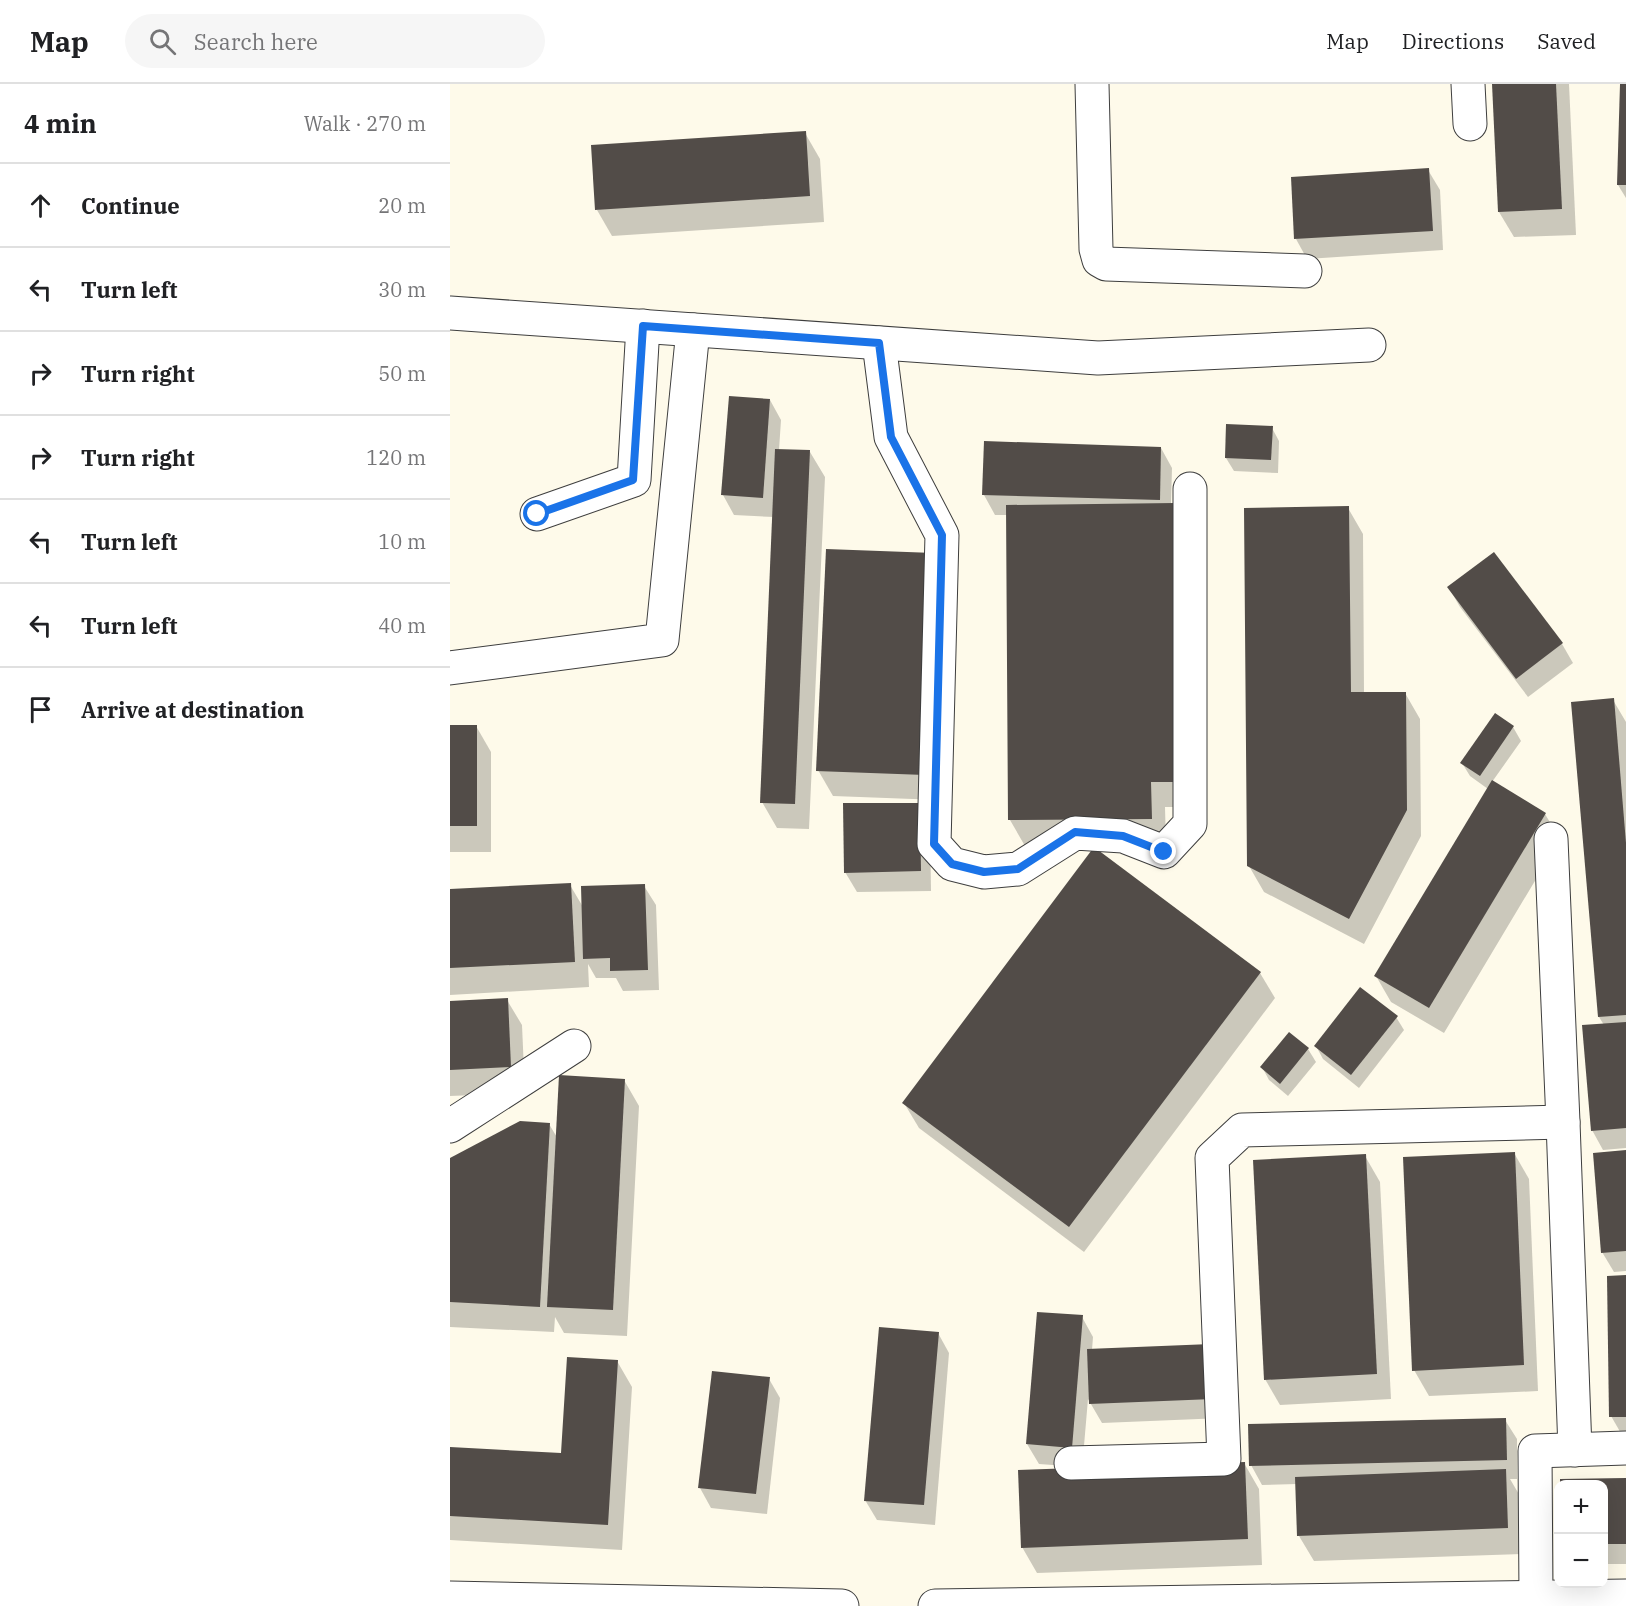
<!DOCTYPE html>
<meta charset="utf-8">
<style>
body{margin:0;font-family:"IBM Plex Serif",serif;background:#f6f6f6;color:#202124}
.controls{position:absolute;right:18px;bottom:18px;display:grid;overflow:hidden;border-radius:12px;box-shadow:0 6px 24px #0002}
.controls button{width:54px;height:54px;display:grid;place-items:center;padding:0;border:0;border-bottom:2px solid #e0e0e0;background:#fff;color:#202124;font:30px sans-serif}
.stop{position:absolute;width:18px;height:18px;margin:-14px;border:4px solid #1a73e8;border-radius:50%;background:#fff}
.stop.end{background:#1a73e8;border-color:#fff;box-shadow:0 2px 6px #0008}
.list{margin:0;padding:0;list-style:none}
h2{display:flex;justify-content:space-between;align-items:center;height:78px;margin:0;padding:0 24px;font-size:26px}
h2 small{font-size:20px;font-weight:400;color:#757577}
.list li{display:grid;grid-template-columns:39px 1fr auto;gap:18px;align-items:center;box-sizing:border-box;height:84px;padding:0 24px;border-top:2px solid #e0e0e0}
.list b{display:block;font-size:22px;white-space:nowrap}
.list em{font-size:20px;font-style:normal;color:#757577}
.icon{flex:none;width:33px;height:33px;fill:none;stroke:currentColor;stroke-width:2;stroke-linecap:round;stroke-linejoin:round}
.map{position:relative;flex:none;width:1176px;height:1522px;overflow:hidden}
header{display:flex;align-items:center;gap:36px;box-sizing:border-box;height:84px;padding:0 30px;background:#fff;border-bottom:2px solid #e0e0e0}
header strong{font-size:28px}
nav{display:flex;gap:33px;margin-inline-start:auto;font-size:21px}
.search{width:420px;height:54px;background:#f6f6f6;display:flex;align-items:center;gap:15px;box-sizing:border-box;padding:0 21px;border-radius:33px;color:#757577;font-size:22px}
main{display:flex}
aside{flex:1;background:#fff}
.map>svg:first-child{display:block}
</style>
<header>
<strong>Map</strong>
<div class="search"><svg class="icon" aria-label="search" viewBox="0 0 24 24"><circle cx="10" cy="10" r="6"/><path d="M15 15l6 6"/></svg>Search here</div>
<nav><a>Map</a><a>Directions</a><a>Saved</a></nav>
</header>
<main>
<aside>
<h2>4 min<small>Walk · 270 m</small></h2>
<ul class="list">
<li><svg class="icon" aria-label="ahead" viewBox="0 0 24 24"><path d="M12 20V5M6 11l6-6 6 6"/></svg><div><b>Continue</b></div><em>20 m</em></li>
<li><svg class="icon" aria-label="left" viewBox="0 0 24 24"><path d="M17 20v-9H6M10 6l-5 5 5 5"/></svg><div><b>Turn left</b></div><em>30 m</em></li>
<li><svg class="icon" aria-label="right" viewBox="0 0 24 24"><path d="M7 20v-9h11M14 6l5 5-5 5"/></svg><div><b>Turn right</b></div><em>50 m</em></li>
<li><svg class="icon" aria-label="right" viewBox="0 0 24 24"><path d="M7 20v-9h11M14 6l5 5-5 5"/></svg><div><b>Turn right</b></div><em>120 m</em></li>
<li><svg class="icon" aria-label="left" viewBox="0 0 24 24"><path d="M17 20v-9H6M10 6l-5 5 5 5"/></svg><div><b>Turn left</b></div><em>10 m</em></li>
<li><svg class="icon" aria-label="left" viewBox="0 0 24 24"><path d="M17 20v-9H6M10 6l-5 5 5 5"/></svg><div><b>Turn left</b></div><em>40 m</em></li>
<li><svg class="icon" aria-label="arrive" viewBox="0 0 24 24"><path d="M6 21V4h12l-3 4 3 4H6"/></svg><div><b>Arrive at destination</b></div></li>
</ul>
</aside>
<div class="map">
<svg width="1176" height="1522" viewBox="0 0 1176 1522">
<rect width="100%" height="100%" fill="#fefaea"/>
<g fill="#0003">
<polygon points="1044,0 1119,0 1126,151 1064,153 1049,128"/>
<polygon points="1171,0 1176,0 1176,114 1168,101"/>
<polygon points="355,49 370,75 374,138 162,152 147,126"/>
<polygon points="978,86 990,106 993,166 857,175 846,155"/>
<polygon points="320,316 331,336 329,366 360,368 375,393 359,745 327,744 312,718 324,433 284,431 273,411"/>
<polygon points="822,344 829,357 828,389 784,387 776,374"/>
<polygon points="711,364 722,384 721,420 741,723 715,723 716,761 575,762 560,736 558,431 545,431 534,411"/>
<polygon points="898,424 913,450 914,609 955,609 970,635 971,752 914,860 814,808 799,782"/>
<polygon points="377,466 489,716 383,712 368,686"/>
<polygon points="1044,470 1112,560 1123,579 1078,613 1010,523 999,504"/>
<polygon points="1163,616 1176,638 1176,1064 1153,1066 1142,1046 1154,941 1149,933 1123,619"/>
<polygon points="1045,631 1063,643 1071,657 1042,698 1095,730 1110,755 994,949 941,918 926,892 1038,705 1020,692 1012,679"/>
<polygon points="26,642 41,668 41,768 0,768 0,643"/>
<polygon points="480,740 481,807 407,808 395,788"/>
<polygon points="120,801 133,823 194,802 206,821 209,906 173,907 166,894 146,894 138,880 139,903 0,911 0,807"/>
<polygon points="810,889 825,914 634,1168 469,1044 454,1019"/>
<polygon points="57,916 72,941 75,1009 0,1012 0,918"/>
<polygon points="946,933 954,946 909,1004 873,975 866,962"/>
<polygon points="858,965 866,978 838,1012 819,996 812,983"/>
<polygon points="174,996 189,1022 177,1252 114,1249 105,1233 104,1248 0,1243 0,1076 99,1040 108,1055"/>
<polygon points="1176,1068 1176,1187 1164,1188 1152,1168"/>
<polygon points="1064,1069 1079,1095 1088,1307 979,1312 964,1286"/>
<polygon points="915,1072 930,1098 941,1315 830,1321 815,1295"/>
<polygon points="1176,1193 1176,1358 1161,1332"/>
<polygon points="589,1229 632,1233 643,1253 642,1266 771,1281 773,1334 652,1339 638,1315 632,1385 794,1379 809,1405 812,1481 587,1489 572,1463 630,1383 589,1380 577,1360"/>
<polygon points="488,1249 499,1269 485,1441 427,1436 415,1416"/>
<polygon points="167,1277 182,1303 172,1466 0,1456 0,1364 112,1371"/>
<polygon points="319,1295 330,1314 317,1430 261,1424 250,1404"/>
<polygon points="1055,1336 1067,1355 1067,1395 1060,1395 1070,1412 1072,1470 864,1477 849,1452 847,1400 812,1401 801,1381"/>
<polygon points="1176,1396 1176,1480 1154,1480 1154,1400 1111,1400 1111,1397"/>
</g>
<g fill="#524c48">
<polygon points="1042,0 1106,0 1112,125 1048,128"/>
<polygon points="1170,0 1176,0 1176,101 1167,101"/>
<polygon points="356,47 360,112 145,126 141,61"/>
<polygon points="979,84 983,147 844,155 841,93"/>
<polygon points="279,312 320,315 313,414 271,411"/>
<polygon points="776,340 823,342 821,376 775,374"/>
<polygon points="534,357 711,363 710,416 532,411"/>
<polygon points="325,365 360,366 345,720 310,719"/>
<polygon points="725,419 727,698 701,698 702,735 558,736 556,421"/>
<polygon points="899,422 901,608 956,608 957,726 899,835 797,782 794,424"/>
<polygon points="376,465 484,469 475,691 366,687"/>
<polygon points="1044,468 1113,559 1066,595 997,503"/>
<polygon points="1164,614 1176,759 1176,931 1148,933 1121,618"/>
<polygon points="1045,629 1064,642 1030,692 1010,679"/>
<rect x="0" y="641" width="27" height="101"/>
<polygon points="1042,696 1096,729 979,924 924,892"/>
<polygon points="393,719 470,719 471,787 394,789"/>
<polygon points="644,763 811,888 619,1143 452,1019"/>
<polygon points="121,799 125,878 0,884 0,805"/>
<polygon points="195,800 198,886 160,887 160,874 133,875 131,802"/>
<polygon points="910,903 948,932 901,991 864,962"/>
<polygon points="58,914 61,983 0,986 0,917"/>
<polygon points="1176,938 1176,1044 1141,1047 1132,941"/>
<polygon points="839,948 859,964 830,1000 810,983"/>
<polygon points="109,991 175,995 163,1226 97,1223"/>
<polygon points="70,1037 100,1039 90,1223 0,1218 0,1074"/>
<polygon points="1176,1066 1176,1167 1151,1169 1143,1069"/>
<polygon points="1065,1068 1074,1281 962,1287 953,1073"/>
<polygon points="916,1070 927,1290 814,1296 803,1076"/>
<polygon points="1176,1191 1176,1333 1159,1333 1157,1192"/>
<polygon points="587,1228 633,1231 622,1364 576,1360"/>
<polygon points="429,1243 489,1248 474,1421 414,1417"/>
<polygon points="761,1260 763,1315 639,1320 637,1265"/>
<polygon points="117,1273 168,1276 158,1441 0,1432 0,1363 111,1369"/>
<polygon points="262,1287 320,1293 306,1410 248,1404"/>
<polygon points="1056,1334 1057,1376 799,1382 798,1340"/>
<polygon points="795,1378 798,1455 571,1464 568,1386"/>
<polygon points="1056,1385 1058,1444 847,1452 845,1393"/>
<polygon points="1176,1394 1176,1460 1154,1460 1154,1400 1110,1400 1110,1395"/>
</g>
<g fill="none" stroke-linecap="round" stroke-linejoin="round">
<g stroke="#3e3e3e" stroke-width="35">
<g id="minor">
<polyline points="642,0 646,165 649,176 656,180 855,187"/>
<polyline points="1018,0 1020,40"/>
<polyline points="0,229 648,274 919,261"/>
<polyline points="429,259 441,353 492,451 484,760 502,780 534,788 568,785 625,749 673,752 714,768 740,740 740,405"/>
<polyline points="87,430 184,396 193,242"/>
<polyline points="0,584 212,556 243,246"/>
<polyline points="1101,755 1113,1038 1125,1366"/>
<polyline points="0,1042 124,962"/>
<polyline points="621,1379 774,1375 762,1074 792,1046 1113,1038"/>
<polyline points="1086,1513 1085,1367 1176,1364"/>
<polyline points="0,1514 392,1522"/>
<polyline points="485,1522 1176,1512"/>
</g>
</g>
<use href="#minor" stroke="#fff" stroke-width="33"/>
</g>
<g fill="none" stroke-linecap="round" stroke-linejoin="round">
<polyline stroke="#1a73e8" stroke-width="8" points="87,430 183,396 193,242 429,259 441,353 492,451 484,760 502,780 534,788 568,785 625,748 673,752 714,768"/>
</g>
</svg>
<div class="controls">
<button>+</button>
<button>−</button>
</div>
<div class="stop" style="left:87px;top:430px"></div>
<div class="stop end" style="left:714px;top:768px"></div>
</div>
</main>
